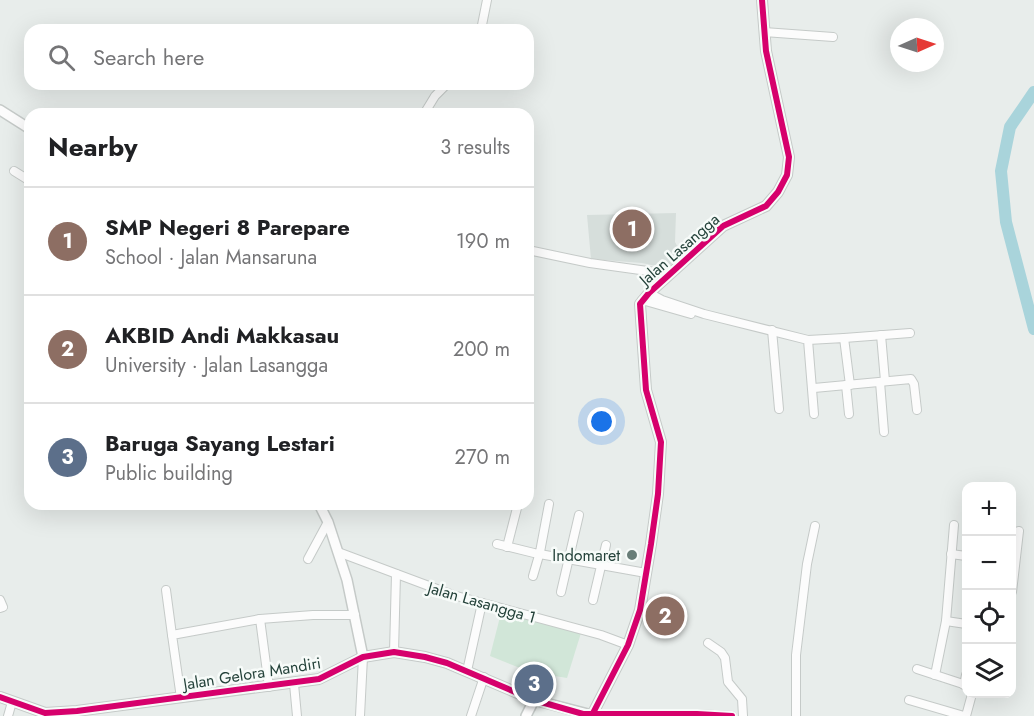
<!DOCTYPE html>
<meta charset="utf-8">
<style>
body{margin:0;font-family:Jost,sans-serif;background:#f2f2f2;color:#202124}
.controls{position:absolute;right:18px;bottom:18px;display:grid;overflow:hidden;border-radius:12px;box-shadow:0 6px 24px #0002}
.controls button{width:54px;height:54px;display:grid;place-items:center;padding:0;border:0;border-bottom:2px solid #e0e0e0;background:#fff;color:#202124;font:30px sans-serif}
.compass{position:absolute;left:890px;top:18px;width:54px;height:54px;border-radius:50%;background:#fff;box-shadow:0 6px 24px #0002;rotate:87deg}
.you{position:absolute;left:602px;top:422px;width:21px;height:21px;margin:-15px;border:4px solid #fff;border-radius:50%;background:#1a73e8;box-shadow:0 0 0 9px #1a73e833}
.badge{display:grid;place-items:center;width:39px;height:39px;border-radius:50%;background:#697e78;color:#fff;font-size:20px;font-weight:700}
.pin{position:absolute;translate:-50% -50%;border:3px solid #fff;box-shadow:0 2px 6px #0006}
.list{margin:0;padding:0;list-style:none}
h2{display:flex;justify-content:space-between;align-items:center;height:78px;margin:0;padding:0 24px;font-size:26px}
h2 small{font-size:20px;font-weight:400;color:#757577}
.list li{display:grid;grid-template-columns:39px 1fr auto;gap:18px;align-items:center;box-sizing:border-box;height:108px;padding:0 24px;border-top:2px solid #e0e0e0}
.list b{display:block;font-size:22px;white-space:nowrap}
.list p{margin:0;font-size:20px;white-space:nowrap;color:#757577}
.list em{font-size:20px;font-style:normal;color:#757577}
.icon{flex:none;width:33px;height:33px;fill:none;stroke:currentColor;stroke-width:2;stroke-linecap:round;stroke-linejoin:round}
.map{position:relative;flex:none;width:1034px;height:716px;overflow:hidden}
.search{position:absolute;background:#fff;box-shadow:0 6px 24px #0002;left:24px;top:24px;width:510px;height:66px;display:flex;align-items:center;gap:15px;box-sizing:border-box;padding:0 21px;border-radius:18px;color:#757577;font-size:22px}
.panel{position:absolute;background:#fff;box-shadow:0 6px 24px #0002;left:24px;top:108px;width:510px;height:402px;border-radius:18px}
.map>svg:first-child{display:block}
</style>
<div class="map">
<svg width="1034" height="716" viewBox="0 0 1034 716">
<rect width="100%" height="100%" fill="#e8edeb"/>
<polygon fill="#d6dedb" points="676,213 675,242 683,257 665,268 642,263 591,259 587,215"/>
<polygon fill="#d1e6d8" points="501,613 581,633 567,678 530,672 490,656"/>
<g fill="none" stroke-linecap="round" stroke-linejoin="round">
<polyline stroke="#a9d4db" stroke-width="12" points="1034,92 1010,127 1001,171 1006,222 1034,329"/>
<g stroke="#c5cac8" stroke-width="10">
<g id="minor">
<polyline points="481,30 487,0"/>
<polyline points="764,32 833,37"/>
<polyline points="424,114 435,96 447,84"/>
<polyline points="14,171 30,181"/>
<polyline points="528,250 590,263 669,274"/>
<polyline points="649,293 662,300 704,314 808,340 814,414"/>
<polyline points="642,300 691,314"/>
<polyline points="772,330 779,409"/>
<polyline points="881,335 885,381"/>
<polyline points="844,338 910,333"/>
<polyline points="808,340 844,338 850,385"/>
<polyline points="880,382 884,432"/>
<polyline points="846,385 849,414"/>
<polyline points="814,388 911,379 914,384 917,410"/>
<polyline points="497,544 534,553 646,573"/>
<polyline points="507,547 518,504"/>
<polyline points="338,552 453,595 601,635 628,645"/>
<polyline points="951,554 966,556"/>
<polyline points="308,559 328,522"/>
<polyline points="533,576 540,552 549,504"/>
<polyline points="166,590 172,635"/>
<polyline points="561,592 579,515"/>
<polyline points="1012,592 1019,531"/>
<polyline points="0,600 3,607 0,608"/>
<polyline points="593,600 606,545"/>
<polyline points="260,619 269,687"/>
<polyline points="946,621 966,624"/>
<polyline points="708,643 721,652 725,658 728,682 742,699 743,716"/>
<polyline points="394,652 396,574"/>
<polyline points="917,669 966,685"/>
<polyline points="467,671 482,603"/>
<polyline points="935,675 946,621 954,525"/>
<polyline points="294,684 297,716"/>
<polyline points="964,685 966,675"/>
<polyline points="181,698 172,635 260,619 313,615 355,615"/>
<polyline points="909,700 964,716"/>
<polyline points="592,715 697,714 732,716"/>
<polyline points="8,716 12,702"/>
<polyline points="360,716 363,657"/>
<polyline points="471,716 484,677"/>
<polyline points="796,716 796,655 807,564 815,526"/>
<polyline points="966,716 972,694"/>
</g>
</g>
<g stroke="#c5cac8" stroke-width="12">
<g id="tertiary">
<polyline points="0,110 30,129"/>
<polyline points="319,504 328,522 347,580 363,657"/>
<polyline points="0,697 45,713 77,711 319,679 363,657 394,652 425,657 447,663 534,700 592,715 628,645 640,610 651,544 658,494 661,442 646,390 640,304 649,293 723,226 766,206 778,192 787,175 789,157 766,51 762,0"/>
<polyline points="526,716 534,700"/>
</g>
</g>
<use href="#minor" stroke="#fcfcfc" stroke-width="8"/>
<use href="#tertiary" stroke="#fcfcfc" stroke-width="9"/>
<g stroke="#f7fbf9" stroke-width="10">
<g id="cycleway">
<polyline points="0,697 45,713 77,711 319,679 363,657 394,652 425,657 447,663 534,700 583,714 697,714 732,716"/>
<polyline points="592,715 628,645 640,610 651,544 658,494 661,442 646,390 640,304 649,293 723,226 766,206 778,192 787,175 789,157 766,51 762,0"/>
</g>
</g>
<use href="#cycleway" stroke="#d6006c" stroke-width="6"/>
</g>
<circle fill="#697e78" stroke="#f7fbf9" stroke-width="2" cx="632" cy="555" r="6"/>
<g text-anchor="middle" stroke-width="5" stroke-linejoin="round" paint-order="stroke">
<g font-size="16" fill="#24423a" stroke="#f7fbf9">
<text transform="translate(679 249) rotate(-41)" y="6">Jalan Lasangga</text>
<text transform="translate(482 602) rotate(16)" y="6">Jalan Lasangga 1</text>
<text transform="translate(252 673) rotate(-9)" y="6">Jalan Gelora Mandiri</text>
</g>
<g font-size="16" fill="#24423a" stroke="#f7fbf9" text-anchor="end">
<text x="620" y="561">Indomaret</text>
</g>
</g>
</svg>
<div class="controls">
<button>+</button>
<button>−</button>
<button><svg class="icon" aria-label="locate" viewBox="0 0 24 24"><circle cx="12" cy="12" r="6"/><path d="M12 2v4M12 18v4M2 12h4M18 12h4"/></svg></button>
<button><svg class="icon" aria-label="layers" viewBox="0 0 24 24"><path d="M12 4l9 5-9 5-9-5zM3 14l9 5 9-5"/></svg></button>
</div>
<svg class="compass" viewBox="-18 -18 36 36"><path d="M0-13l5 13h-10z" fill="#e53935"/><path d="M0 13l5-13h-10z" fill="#757577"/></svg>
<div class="you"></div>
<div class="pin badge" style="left:632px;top:229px;background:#8d6e63">1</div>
<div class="pin badge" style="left:665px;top:616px;background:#8d6e63">2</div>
<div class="pin badge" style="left:534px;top:684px;background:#5c6f8a">3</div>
<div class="search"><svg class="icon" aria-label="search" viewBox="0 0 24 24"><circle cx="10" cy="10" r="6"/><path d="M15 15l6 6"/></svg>Search here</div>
<section class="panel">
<h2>Nearby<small>3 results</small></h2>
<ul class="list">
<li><span class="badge" style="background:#8d6e63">1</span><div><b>SMP Negeri 8 Parepare</b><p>School · Jalan Mansaruna</p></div><em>190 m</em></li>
<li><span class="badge" style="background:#8d6e63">2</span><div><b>AKBID Andi Makkasau</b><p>University · Jalan Lasangga</p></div><em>200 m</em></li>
<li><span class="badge" style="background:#5c6f8a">3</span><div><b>Baruga Sayang Lestari</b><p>Public building</p></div><em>270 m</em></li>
</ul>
</section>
</div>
